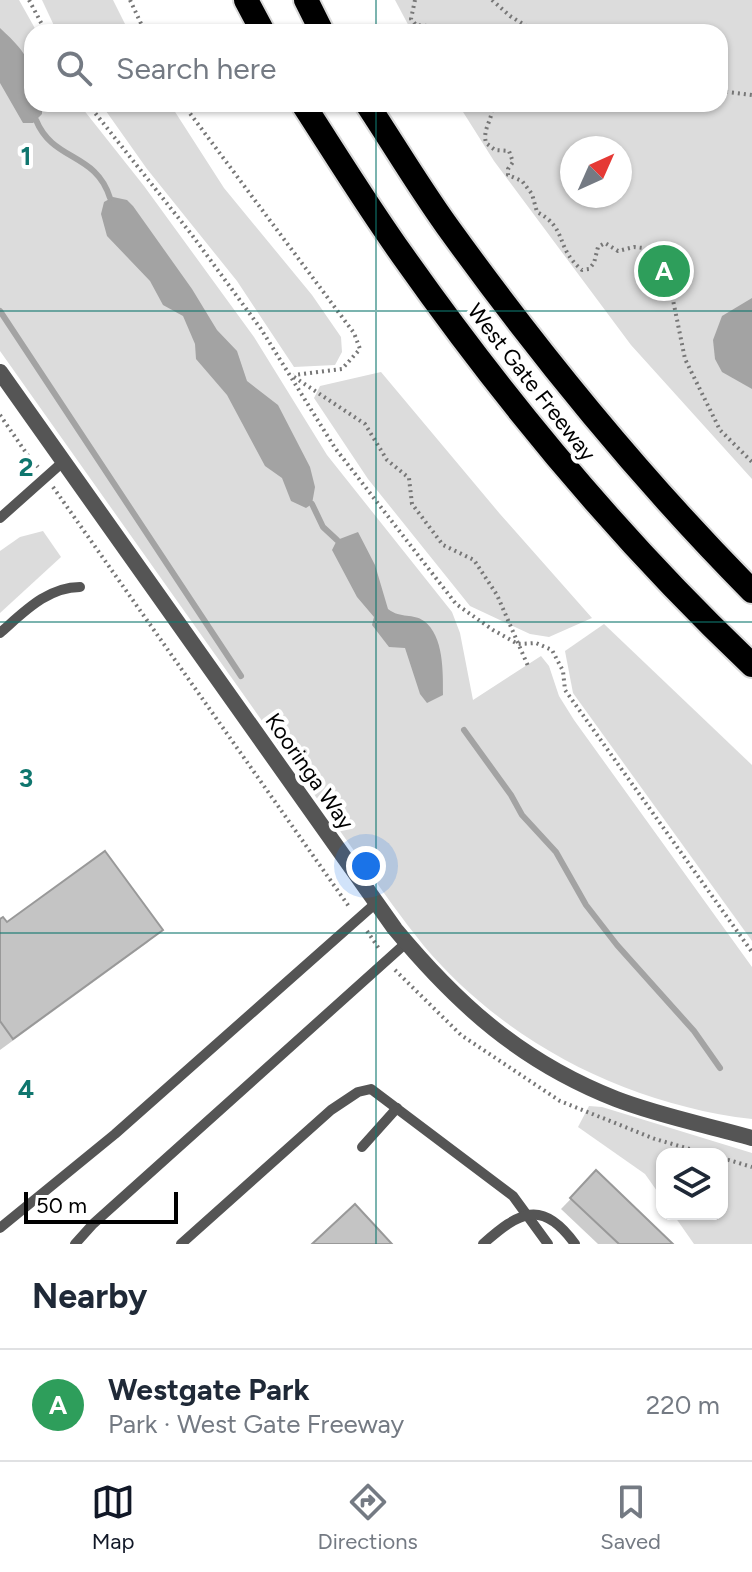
<!DOCTYPE html>
<meta charset="utf-8">
<style>
body{margin:0;font-family:Figtree,sans-serif;background:#f2f2f3;color:#1f2937}
.controls{position:absolute;right:24px;bottom:24px;display:grid;overflow:hidden;border-radius:16px;box-shadow:0 2px 6px #0004}
.controls button{width:72px;height:72px;display:grid;place-items:center;padding:0;border:0;border-bottom:2px solid #e0e1e3;background:#fff;color:#1f2937;font:40px sans-serif}
.compass{position:absolute;left:560px;top:136px;width:72px;height:72px;border-radius:50%;background:#fff;box-shadow:0 2px 6px #0004;rotate:45deg}
.scale{position:absolute;left:24px;bottom:20px;width:154px;box-sizing:border-box;padding-left:8px;border:4px solid #000;border-top:0;font-size:22px;line-height:28px;white-space:nowrap;color:#000;-webkit-text-stroke:6px #fff;paint-order:stroke}
.you{position:absolute;left:366px;top:866px;width:28px;height:28px;margin:-20px;border:6px solid #fff;border-radius:50%;background:#1a73e8;box-shadow:0 0 0 12px #1a73e833}
.badge{display:grid;place-items:center;width:52px;height:52px;border-radius:50%;background:#111827;color:#fff;font-size:26px;font-weight:700}
.pin{position:absolute;translate:-50% -50%;border:4px solid #fff;box-shadow:0 2px 8px #0006}
.list{margin:0;padding:0;list-style:none}
h2{display:flex;justify-content:space-between;align-items:center;height:104px;margin:0;padding:0 32px;font-size:34px}
h2 small{font-size:26px;font-weight:400;color:#747a83}
.list li{display:grid;grid-template-columns:52px 1fr auto;gap:24px;align-items:center;box-sizing:border-box;height:112px;padding:0 32px;border-top:2px solid #e0e1e3}
.list b{display:block;font-size:30px;white-space:nowrap}
.list p{margin:0;font-size:26px;white-space:nowrap;color:#747a83}
.list em{font-size:26px;font-style:normal;color:#747a83}
.icon{flex:none;width:44px;height:44px;fill:none;stroke:currentColor;stroke-width:2;stroke-linecap:round;stroke-linejoin:round}
.map{position:relative;flex:none;width:752px;height:1244px;overflow:hidden}
.search{position:absolute;background:#fff;box-shadow:0 2px 6px #0004;left:24px;right:24px;top:24px;height:88px;display:flex;align-items:center;gap:20px;box-sizing:border-box;padding:0 28px;border-radius:24px;color:#747a83;font-size:30px}
.sheet{height:216px;background:#fff}
nav{display:flex;justify-content:space-around;align-items:center;box-sizing:border-box;height:112px;border-top:2px solid #e0e1e3;background:#fff;font-size:22px;color:#747a83}
nav a{display:grid;justify-items:center;gap:4px}
nav .on{color:#111827}
.map>svg:first-child{display:block}
</style>
<div class="map">
<svg width="752" height="1244" viewBox="0 0 752 1244">
<rect width="100%" height="100%" fill="#fff"/>
<g fill="#dcdcdc" fill-rule="evenodd">
<path d="M 0,0 L 19,0 L 37,32 L 32,32 L 32,104 L 79,104 L 144,186 L 254,337 L 327,455 L 452,612 L 460,633 L 473,700 L 541,656 L 549,666 L 559,696 L 574,720 L 752,967 L 752,1119 C 626,1104 506,1043 424,946 C 402,919 382,890 362,862 L 0,351 Z"/>
<polygon points="42,0 113,0 129,32 57,32"/>
<path d="M 395,0 L 752,0 L 752,479 L 631,345 L 494,161 L 458,104 L 720,104 L 720,32 L 412,32 ZM 572,148 L 620,148 L 620,196 L 572,196 Z"/>
<polygon points="101,104 170,104 224,188 312,295 341,337 342,352 335,365 294,367 237,281 147,169"/>
<polygon points="381,372 500,514 592,618 549,637 530,634 470,606 368,479 314,398 320,386"/>
<polygon points="43,531 61,557 0,613 0,551 20,537"/>
<polygon points="604,624 752,765 752,941 573,693 565,651"/>
<polygon points="589,1106 602,1107 752,1153 752,1244 694,1244 673,1214 722,1214 722,1154 662,1154 662,1198 645,1174 578,1127"/>
</g>
<g fill="#a3a3a3">
<path d="M 0,28 C 31,57 32,62 32,104 L 42,104 L 42,114 L 33,123 L 23,123 L 0,83 Z"/>
<polygon points="113,197 127,200 133,206 192,289 217,330 237,351 247,381 278,405 310,467 315,487 312,504 306,508 291,501 282,478 265,466 227,395 196,359 195,344 183,316 163,305 150,281 107,236 101,214 104,202"/>
<polygon points="752,298 752,389 722,372 715,359 713,340 722,316"/>
<path d="M 358,532 L 375,565 L 388,609 C 401,619 413,613 424,621 C 444,636 443,672 443,695 L 427,703 L 420,694 L 405,648 L 389,647 L 372,625 L 374,617 L 357,597 L 332,550 L 337,540 Z"/>
</g>
<g fill="#0003">
<polygon points="0,921 7,925 160,930 147,943 0,1050"/>
<polygon points="596,1173 670,1244 598,1244 561,1209"/>
</g>
<g fill="none" stroke-linecap="round" stroke-linejoin="round">
<g stroke="#a3a3a3" stroke-width="6">
<path d="M 36,120 C 53,162 96,152 110,198"/>
<polyline points="0,311 241,676"/>
<polyline points="312,504 323,527 337,540"/>
<polyline points="464,730 511,795 522,815 556,852 586,905 617,945 694,1031 720,1068"/>
</g>
</g>
<g fill="#c4c4c4" stroke="#999" stroke-width="2">
<polygon points="105,851 163,930 13,1039 0,1021 0,919 3,917 7,922"/>
<polygon points="596,1170 673,1244 619,1244 570,1198"/>
<polygon points="355,1204 392,1244 312,1244"/>
</g>
<g fill="none" stroke-linecap="round" stroke-linejoin="round">
<g stroke="#dbdbdb" stroke-width="28">
<g id="highway">
<polyline points="246,0 263,32"/>
<polyline points="306,0 322,32"/>
<path d="M 303,104 C 336,155 368,207 403,256 C 506,402 622,542 752,665"/>
<path d="M 367,104 C 394,145 419,187 447,226 C 540,355 640,478 752,591"/>
</g>
</g>
<g stroke="#777" stroke-width="4" stroke-dasharray="2 4" stroke-linecap="butt">
<polyline points="29,0 46,32"/>
<polyline points="130,0 145,32"/>
<polyline points="415,0 411,19 416,25 437,27 446,32"/>
<polyline points="492,0 510,16 536,32"/>
<polyline points="720,91 752,95"/>
<polyline points="88,104 192,235 261,329 335,448 456,604 493,630 518,644 536,643 552,650 563,671 565,690 752,952"/>
<polyline points="183,104 354,333 360,349 342,369 294,375"/>
<path d="M 492,104 C 494,119 482,128 486,143 L 495,150 L 509,151 L 513,162 L 508,169 L 508,175 L 522,181 L 532,194 L 537,212 C 568,228 555,248 582,270 L 589,269 L 594,263 L 598,247 L 605,243 L 618,251 L 634,247 L 643,248 L 651,256 L 673,300 L 685,359 L 720,430 L 752,462"/>
<polyline points="294,377 365,424 387,460 409,478 412,504 443,545 474,560 497,595 528,666"/>
<polyline points="0,415 29,457 29,465 24,474"/>
<polyline points="29,457 38,467"/>
<polyline points="53,487 350,908"/>
<polyline points="367,931 380,950"/>
<polyline points="395,970 461,1035 560,1101 655,1139 707,1154"/>
<polyline points="722,1158 752,1167"/>
</g>
<g stroke="#555" stroke-width="10">
<polyline points="0,518 64,461"/>
<path d="M 0,633 C 23,613 47,587 80,587"/>
<polyline points="362,1147 397,1108"/>
<polyline points="0,1228 115,1134 376,903"/>
<polyline points="75,1244 93,1224 406,943"/>
<polyline points="181,1244 331,1110 358,1092 371,1089 513,1196 548,1244"/>
<path d="M 483,1244 C 519,1212 542,1198 575,1244"/>
</g>
<path stroke="#555" stroke-width="16" d="M 0,372 L 395,929 C 459,1006 522,1062 616,1099 C 660,1116 707,1125 752,1138"/>
<use href="#highway" stroke="#000" stroke-width="24"/>
</g>
<path fill="none" stroke="#0f766e" stroke-width="2" stroke-opacity="0.55" d="M 376,0 L 376,32M 376,104 L 376,1244M 0,311 L 752,311M 0,622 L 752,622M 0,933 L 752,933"/>
<g text-anchor="middle" stroke-width="8" stroke-linejoin="round" paint-order="stroke">
<g font-size="22" fill="#000" stroke="#fff">
<text transform="translate(532 382) rotate(52)" y="8">West Gate Freeway</text>
<text transform="translate(310 771) rotate(55)" y="8">Kooringa Way</text>
</g>
</g>
<g font-size="26" text-anchor="middle" font-weight="bold" fill="#0f766e" stroke="#fff" stroke-width="8" stroke-linejoin="round" paint-order="stroke">
<text x="26" y="165">1</text>
<text x="26" y="476">2</text>
<text x="26" y="787">3</text>
<text x="26" y="1098">4</text>
</g>
</svg>
<div class="controls">
<button><svg class="icon" aria-label="layers" viewBox="0 0 24 24"><path d="M12 4l9 5-9 5-9-5zM3 14l9 5 9-5"/></svg></button>
</div>
<svg class="compass" viewBox="-18 -18 36 36"><path d="M0-13l5 13h-10z" fill="#e53935"/><path d="M0 13l5-13h-10z" fill="#747a83"/></svg>
<div class="scale">50 m</div>
<div class="you"></div>
<div class="pin badge" style="left:664px;top:271px;background:#2e9e5b">A</div>
<div class="search"><svg class="icon" aria-label="search" viewBox="0 0 24 24"><circle cx="10" cy="10" r="6"/><path d="M15 15l6 6"/></svg>Search here</div>
</div>
<section class="sheet">
<h2>Nearby<small></small></h2>
<ul class="list">
<li><span class="badge" style="background:#2e9e5b">A</span><div><b>Westgate Park</b><p>Park · West Gate Freeway</p></div><em>220 m</em></li>
</ul>
</section>
<nav>
<a class="on"><svg class="icon" aria-label="map" viewBox="0 0 24 24"><path d="M3 6l6-2 6 2 6-2v14l-6 2-6-2-6 2zM9 4v14M15 6v14"/></svg>Map</a>
<a><svg class="icon" aria-label="directions" viewBox="0 0 24 24"><path d="M12 3l9 9-9 9-9-9zM9 14v-3h6M13 9l2 2-2 2"/></svg>Directions</a>
<a><svg class="icon" aria-label="saved" viewBox="0 0 24 24"><path d="M7 4h10v16l-5-4-5 4z"/></svg>Saved</a>
</nav>
